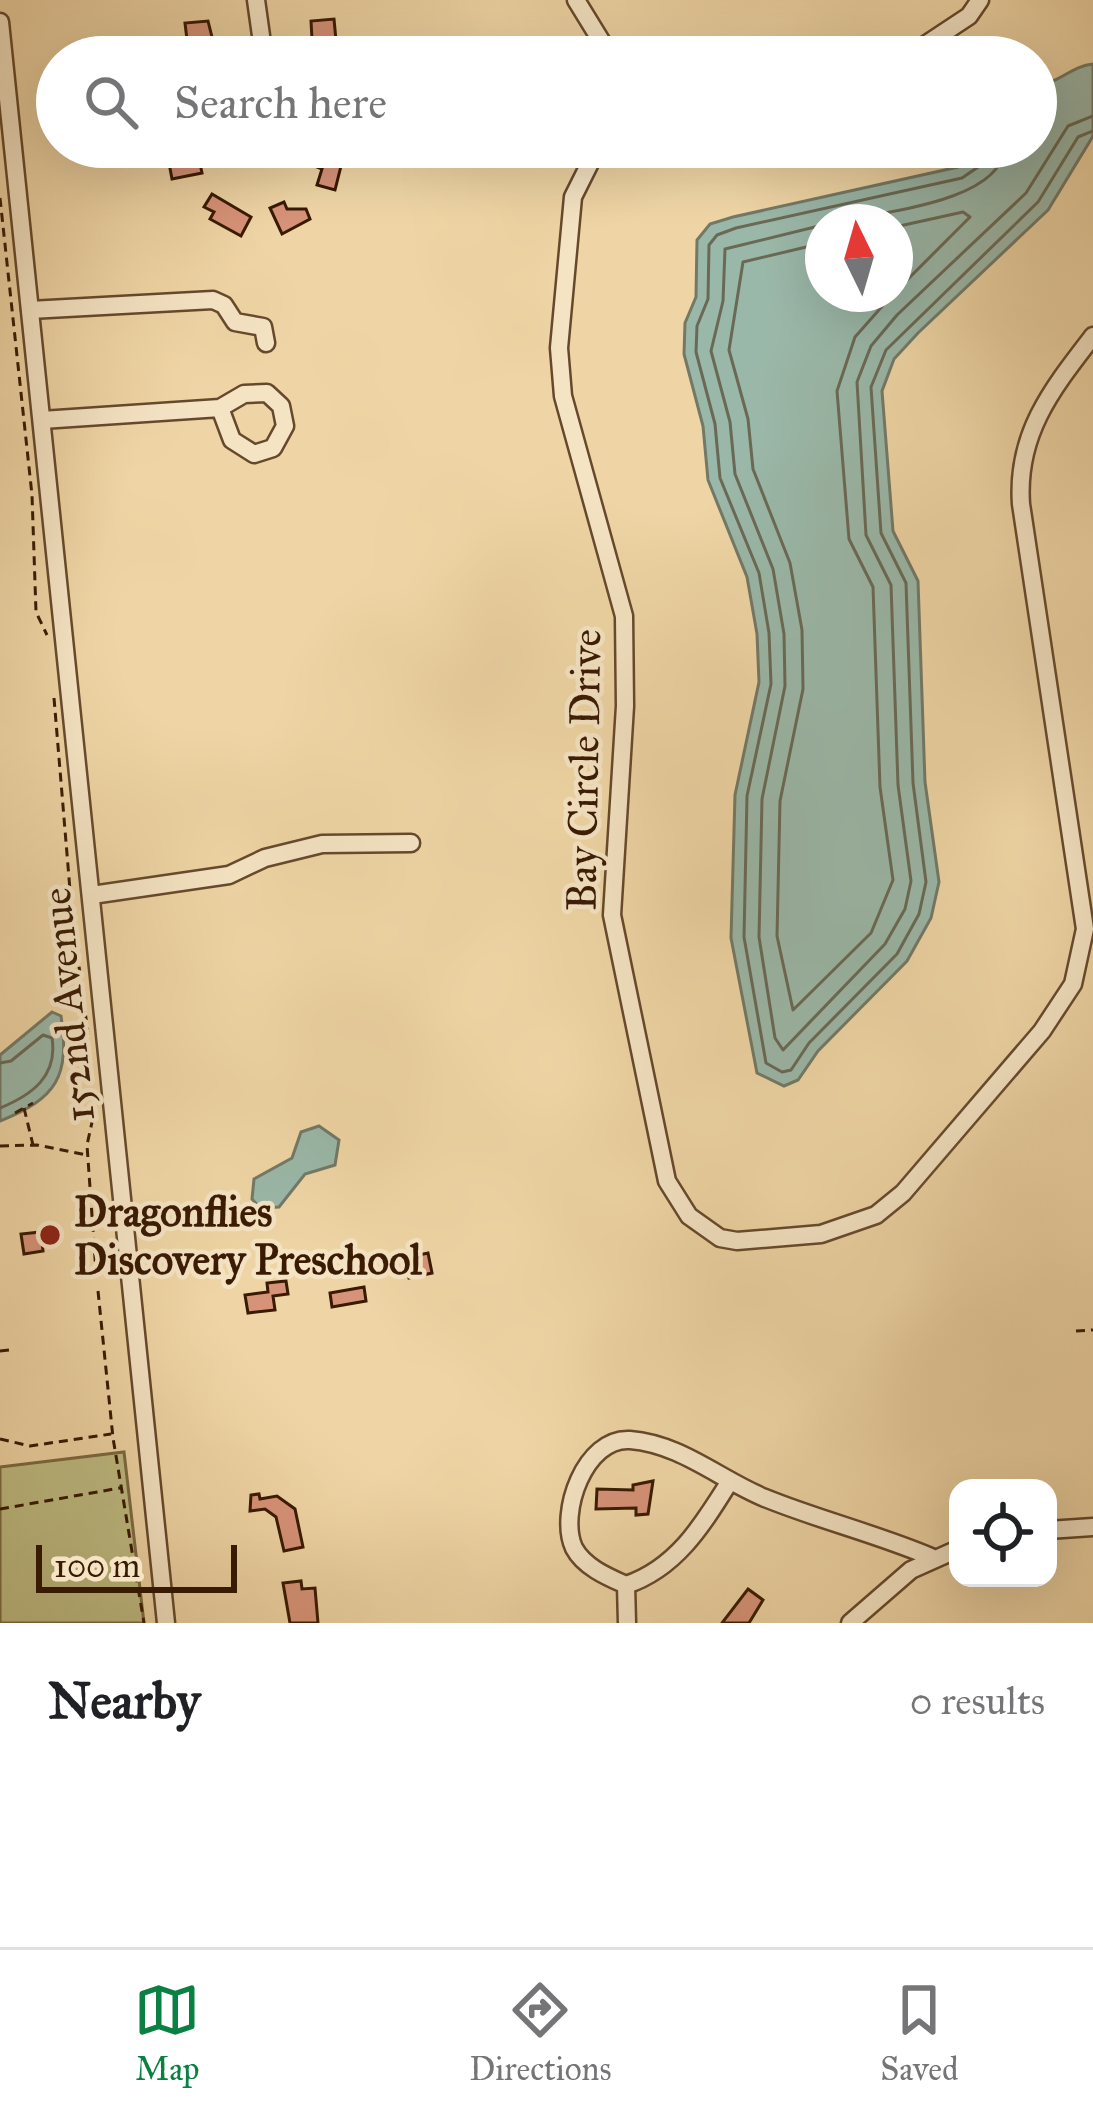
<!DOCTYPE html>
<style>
body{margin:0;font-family:"IM FELL Great Primer",serif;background:#f2f2f2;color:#202124}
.controls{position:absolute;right:36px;bottom:36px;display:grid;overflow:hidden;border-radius:24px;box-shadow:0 12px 48px #0002}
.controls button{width:108px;height:108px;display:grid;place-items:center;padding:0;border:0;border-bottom:3px solid #e0e0e0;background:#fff;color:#202124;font:60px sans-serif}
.compass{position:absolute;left:805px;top:204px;width:108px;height:108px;border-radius:50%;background:#fff;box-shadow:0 12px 48px #0002;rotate:355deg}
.scale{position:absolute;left:36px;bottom:30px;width:201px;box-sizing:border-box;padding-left:12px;border:6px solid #391a03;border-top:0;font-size:33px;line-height:42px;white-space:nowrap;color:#391a03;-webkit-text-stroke:9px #f5e4c4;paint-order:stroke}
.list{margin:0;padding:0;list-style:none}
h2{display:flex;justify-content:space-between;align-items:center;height:156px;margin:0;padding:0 48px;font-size:51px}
h2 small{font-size:39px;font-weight:400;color:#757577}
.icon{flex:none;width:66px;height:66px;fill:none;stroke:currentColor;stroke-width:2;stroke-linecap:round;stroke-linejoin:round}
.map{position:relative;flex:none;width:1093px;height:1623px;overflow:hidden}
.search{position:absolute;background:#fff;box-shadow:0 12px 48px #0002;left:36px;right:36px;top:36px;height:132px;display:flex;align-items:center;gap:30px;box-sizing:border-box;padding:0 42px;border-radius:66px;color:#757577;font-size:45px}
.sheet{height:324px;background:#fff}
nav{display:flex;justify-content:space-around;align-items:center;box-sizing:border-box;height:168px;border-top:3px solid #e0e0e0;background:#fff;font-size:33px;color:#757577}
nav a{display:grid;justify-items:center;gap:6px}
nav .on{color:#0b8043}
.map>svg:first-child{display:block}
</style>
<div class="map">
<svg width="1093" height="1623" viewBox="0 0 1093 1623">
<rect width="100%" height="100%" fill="#efd5a5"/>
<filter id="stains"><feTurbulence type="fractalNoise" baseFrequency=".00167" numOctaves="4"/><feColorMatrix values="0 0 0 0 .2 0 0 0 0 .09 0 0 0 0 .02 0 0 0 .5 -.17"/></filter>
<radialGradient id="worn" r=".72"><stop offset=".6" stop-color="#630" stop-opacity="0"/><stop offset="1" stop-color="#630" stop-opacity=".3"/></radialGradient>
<polygon fill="#bebc83" stroke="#7c6b43" stroke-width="3" points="124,1452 144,1623 0,1623 0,1467"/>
<g fill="#9ab8a9" stroke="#737967" stroke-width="3" fill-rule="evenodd">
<path d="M 1093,64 L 1093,136 L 1048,210 L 918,333 L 894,359 L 882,391 L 893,531 L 918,581 L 925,782 L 939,882 L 931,918 L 907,961 L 818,1051 L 798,1080 L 784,1086 L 757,1073 L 731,938 L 735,795 L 759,682 L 757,634 L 747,577 L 708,480 L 703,426 L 684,354 L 685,323 L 696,297 L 697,240 L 710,224 L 733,217 L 958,167 L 980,147 L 1036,147 L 1036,85 C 1057,85 1071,66 1093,64 ZM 895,222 L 895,294 L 823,294 L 823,222 Z"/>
<path d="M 52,1012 L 61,1016 C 70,1077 57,1098 0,1121 L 0,1055 Z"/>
<polygon points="319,1126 339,1140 335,1165 305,1174 279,1207 260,1208 252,1199 254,1179 292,1158 301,1132"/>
</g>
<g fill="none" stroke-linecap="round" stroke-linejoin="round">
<g stroke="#6a6956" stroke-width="3">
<polyline points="989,147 984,163 962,178 736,228 717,235 709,245 708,299 697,326 696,352 715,424 720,478 759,573 769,633 771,684 747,796 744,937 766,1063 782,1072 791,1070 809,1043 897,954 919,914 926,882 913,783 906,583 881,533 871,387 886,350 1038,202 1078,137 1093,131"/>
<path d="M 834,222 C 879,212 1001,203 1005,147"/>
<polyline points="823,225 725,249 723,301 711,351 730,422 735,474 773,569 784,634 785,686 762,799 759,937 775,1038 783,1050 885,944 905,909 911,881 898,785 891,585 866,535 857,382 871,346 897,315 1026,193 1068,126 1093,116"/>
<polyline points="895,227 963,212 970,217 895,292"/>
<polyline points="823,243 743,262 729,350 748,419 753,469 790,563 802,630 803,689 780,801 777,936 793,1010 871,933 893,880 880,787 873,587 849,539 837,391 855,337 893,294"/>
<path d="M 0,1063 L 11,1061 L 43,1035 L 52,1038 C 58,1076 32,1095 0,1108"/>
</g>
</g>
<g fill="#d79378" stroke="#391a03" stroke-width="3">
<polygon points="334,19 337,51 308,57 305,39 312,39 311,21"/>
<polygon points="208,21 217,57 189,57 185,23"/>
<polygon points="166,147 187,147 189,161 199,159 202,173 172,179"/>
<polygon points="327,147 341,151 343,158 335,190 317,185 322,169 317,167"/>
<polygon points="212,194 251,217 241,236 210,219 214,212 204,207"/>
<polygon points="284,202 287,209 306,209 310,219 282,234 270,208"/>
<polygon points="41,1232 43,1251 24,1254 21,1234"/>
<polygon points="428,1253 432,1273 409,1278 405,1258"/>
<polygon points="286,1281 288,1294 273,1296 275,1310 248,1313 245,1295 268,1292 267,1283"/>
<polygon points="364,1287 366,1301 332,1307 330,1293"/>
<polygon points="653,1481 648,1514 636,1515 636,1508 596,1509 597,1489 633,1490 633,1485"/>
<polygon points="259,1494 260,1499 277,1496 295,1509 303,1547 284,1551 276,1517 265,1509 250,1511 251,1495"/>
<polygon points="301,1581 302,1589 315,1588 318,1623 290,1623 283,1583"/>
<polygon points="748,1589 763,1600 749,1623 722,1623"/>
</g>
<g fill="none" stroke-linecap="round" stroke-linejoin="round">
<g stroke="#66492c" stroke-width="21">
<g id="minor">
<polyline points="256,0 264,57"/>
<polyline points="576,0 611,57"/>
<polyline points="0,22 166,1623"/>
<polyline points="907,57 969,16 980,0"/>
<path d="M 598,147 L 573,197 L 559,348 L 563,396 L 624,616 L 625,706 L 612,915 L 667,1181 L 689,1216 L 720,1238 L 737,1241 L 821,1234 L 876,1215 L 903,1193 L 1042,1031 L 1073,984 L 1085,929 L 1021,504 C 1016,434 1052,389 1093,336"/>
<polyline points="30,310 213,300 224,305 235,322 263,327 266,343"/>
<polyline points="42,420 220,408 232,440 254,454 273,448 285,426 281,406 267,393 244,394 220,408"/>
<polyline points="92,895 229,875 265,858 322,844 411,843"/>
<polyline points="1048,1530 1093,1527"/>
<path d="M 626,1585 C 677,1568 703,1524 730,1481"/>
<path d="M 627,1623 L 626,1585 C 608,1577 584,1567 574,1548 C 558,1513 585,1437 630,1440 C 681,1444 719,1479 765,1498 C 819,1520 877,1534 931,1557"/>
<polyline points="850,1623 911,1570 958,1549"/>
</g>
</g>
<g stroke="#391a03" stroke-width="3" stroke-dasharray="9 6" stroke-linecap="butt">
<polyline points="0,198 32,495 36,612 47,635"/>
<polyline points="54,698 72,914 89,1041"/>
<polyline points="96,1104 87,1145 96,1272"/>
<polyline points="24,1108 33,1145"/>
<polyline points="15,1113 33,1103"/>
<polyline points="0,1146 37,1145 87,1155"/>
<polyline points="98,1291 113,1438 144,1623"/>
<polyline points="1076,1331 1093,1330"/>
<polyline points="0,1351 10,1350"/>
<polyline points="0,1439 30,1446 111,1434"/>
<polyline points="0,1509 120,1488"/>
</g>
<use href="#minor" stroke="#f5e4c4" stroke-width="16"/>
</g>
<circle fill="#8f2418" stroke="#f5e4c4" stroke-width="4.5" cx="50" cy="1235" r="12"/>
<g text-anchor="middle" stroke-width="9" stroke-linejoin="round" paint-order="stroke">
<g font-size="42" fill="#391a03" stroke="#f5e4c4">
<text transform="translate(583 770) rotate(-89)" y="15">Bay Circle Drive</text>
<text transform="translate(67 1005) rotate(-96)" y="15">152nd Avenue</text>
</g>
<g font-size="42" font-weight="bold" fill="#391a03" stroke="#f5e4c4" text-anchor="start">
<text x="74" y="1226">Dragonflies<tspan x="74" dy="48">Discovery Preschool</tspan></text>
</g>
</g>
<rect width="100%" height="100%" filter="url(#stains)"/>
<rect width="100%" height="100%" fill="url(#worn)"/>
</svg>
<div class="controls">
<button><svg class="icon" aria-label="locate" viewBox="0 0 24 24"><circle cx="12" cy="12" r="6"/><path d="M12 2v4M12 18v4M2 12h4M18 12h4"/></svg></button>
</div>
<svg class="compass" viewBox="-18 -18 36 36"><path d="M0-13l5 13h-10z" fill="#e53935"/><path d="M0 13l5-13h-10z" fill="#757577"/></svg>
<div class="scale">100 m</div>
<div class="search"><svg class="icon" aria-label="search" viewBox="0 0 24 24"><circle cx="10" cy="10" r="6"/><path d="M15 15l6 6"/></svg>Search here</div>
</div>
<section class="sheet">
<h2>Nearby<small>0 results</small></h2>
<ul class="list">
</ul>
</section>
<nav>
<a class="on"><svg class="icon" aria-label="map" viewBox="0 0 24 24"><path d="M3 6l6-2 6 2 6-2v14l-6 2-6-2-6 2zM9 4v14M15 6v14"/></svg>Map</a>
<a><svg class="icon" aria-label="directions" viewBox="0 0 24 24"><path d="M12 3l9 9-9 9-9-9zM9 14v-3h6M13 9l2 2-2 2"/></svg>Directions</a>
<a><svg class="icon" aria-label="saved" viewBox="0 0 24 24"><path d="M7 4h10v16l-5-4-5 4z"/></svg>Saved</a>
</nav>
